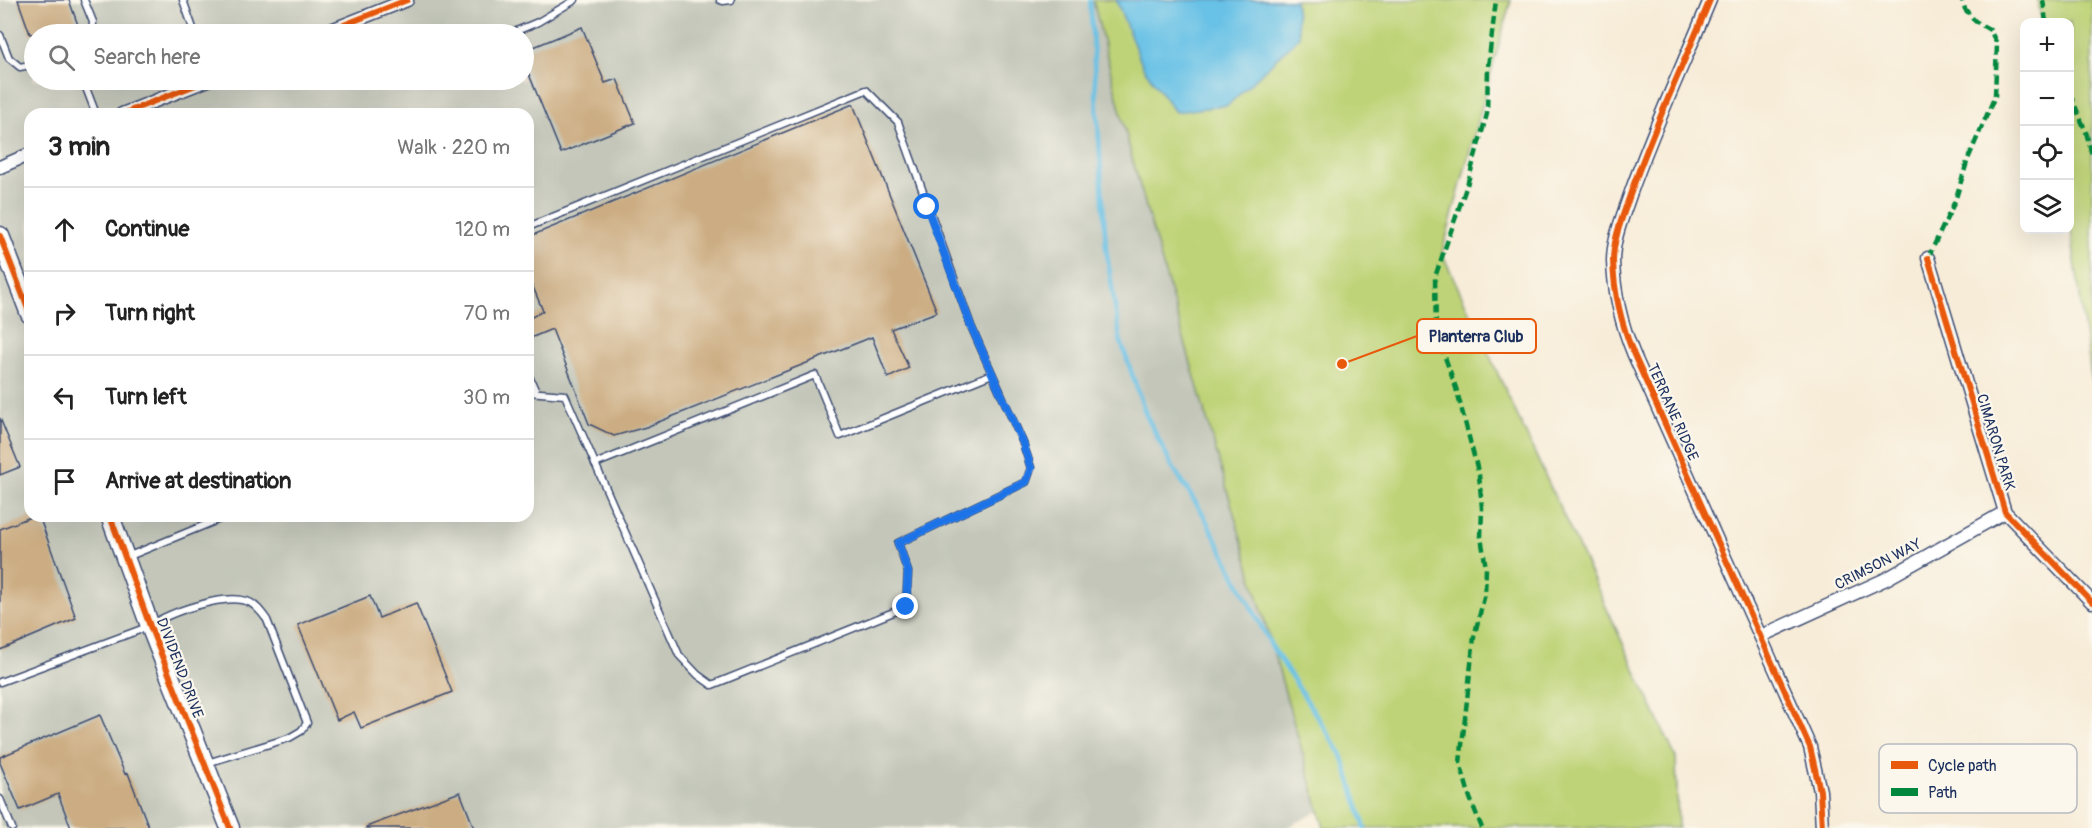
<!DOCTYPE html>
<meta charset="utf-8">
<style>
body{margin:0;font-family:Pangolin,sans-serif;background:#f2f2f2;color:#222}
.controls{position:absolute;right:18px;top:18px;display:grid;overflow:hidden;border-radius:12px;box-shadow:0 6px 24px #0002}
.controls button{width:54px;height:54px;display:grid;place-items:center;padding:0;border:0;border-bottom:2px solid #e0e0e0;background:#fff;color:#222;font:30px sans-serif}
.stop{position:absolute;width:18px;height:18px;margin:-14px;border:4px solid #1a73e8;border-radius:50%;background:#fff}
.stop.end{background:#1a73e8;border-color:#fff;box-shadow:0 2px 6px #0008}
.list{margin:0;padding:0;list-style:none}
h2{display:flex;justify-content:space-between;align-items:center;height:78px;margin:0;padding:0 24px;font-size:26px}
h2 small{font-size:20px;font-weight:400;color:#767676}
.list li{display:grid;grid-template-columns:39px 1fr auto;gap:18px;align-items:center;box-sizing:border-box;height:84px;padding:0 24px;border-top:2px solid #e0e0e0}
.list b{display:block;font-size:22px;white-space:nowrap}
.list em{font-size:20px;font-style:normal;color:#767676}
.icon{flex:none;width:33px;height:33px;fill:none;stroke:currentColor;stroke-width:2;stroke-linecap:round;stroke-linejoin:round}
.map{position:relative;flex:none;width:2092px;height:828px;overflow:hidden}
.search{position:absolute;background:#fff;box-shadow:0 6px 24px #0002;left:24px;top:24px;width:510px;height:66px;display:flex;align-items:center;gap:15px;box-sizing:border-box;padding:0 21px;border-radius:33px;color:#767676;font-size:22px}
.panel{position:absolute;background:#fff;box-shadow:0 6px 24px #0002;left:24px;top:108px;width:510px;height:414px;border-radius:18px}
.map>svg:first-child{display:block}
</style>
<div class="map">
<svg width="2092" height="828" viewBox="0 0 2092 828">
<rect width="100%" height="100%" fill="#fbf7ec"/>
<filter id="ink" filterUnits="userSpaceOnUse"><feTurbulence type="fractalNoise" baseFrequency=".0167" numOctaves="2"/><feDisplacementMap in="SourceGraphic" scale="12" xChannelSelector="R" yChannelSelector="G"/><feConvolveMatrix kernelMatrix="1 2 1 2 8 2 1 2 1" color-interpolation-filters="sRGB"/></filter>
<filter id="wash" filterUnits="userSpaceOnUse"><feTurbulence type="fractalNoise" baseFrequency=".008" numOctaves="4" result="noise"/><feDisplacementMap in="SourceGraphic" scale="24" xChannelSelector="R" yChannelSelector="G"/><feGaussianBlur stdDeviation="1.35" result="paint"/><feColorMatrix in="noise" values="0 0 0 0 0 0 0 0 0 0 0 0 0 0 0 0 0 1.4 0 .05"/><feComposite in="paint" operator="in"/></filter>
<g filter="url(#wash)">
<rect width="100%" height="100%" fill="#f7ecd8"/>
<path fill="#c3c6b9" fill-rule="evenodd" d="M 0,0 L 1093,0 L 1132,158 L 1319,811 L 1286,828 L 0,828 ZM 34,34 L 524,34 L 524,80 L 34,80 ZM 30,114 L 528,114 L 528,516 L 30,516 Z"/>
<g fill="#bed377" stroke="#6c816a" stroke-width="1.5">
<polygon points="1093,0 1511,0 1442,253 1676,758 1678,828 1324,828 1132,158"/>
<polygon points="2038,0 2092,0 2092,383 2070,225 2070,22 2041,22"/>
</g>
<polygon fill="#68c1e6" stroke="#4278a2" stroke-width="1.5" points="1116,0 1295,0 1299,37 1228,105 1175,112 1143,67"/>
<g fill="none" stroke-linecap="round" stroke-linejoin="round">
<polyline stroke="#68c1e6" stroke-width="4.5" points="1090,0 1106,248 1120,339 1146,415 1172,466 1203,514 1271,645 1342,755 1365,828"/>
</g>
<g id="blocks">
<g fill="#ccad83">
<polygon points="18,0 69,0 79,28 60,34 30,34"/>
<polygon points="582,27 605,83 617,79 635,123 561,153 524,62 524,51"/>
<polygon points="853,104 937,312 891,329 909,368 888,378 872,337 646,427 614,436 589,424 552,329 528,339 528,319 543,311 528,275 528,237"/>
<polygon points="0,418 20,467 0,475"/>
<polygon points="33,516 39,516 76,618 0,650 0,529"/>
<polygon points="370,596 379,618 416,603 452,692 361,728 354,712 337,720 298,625"/>
<polygon points="100,715 125,774 128,773 149,828 71,828 58,794 20,810 0,763 0,757"/>
<polygon points="460,792 474,828 366,828 366,827"/>
</g>
</g>
</g>
<g filter="url(#ink)">
<use href="#blocks" fill-opacity="0" stroke="#3c4b70" stroke-width="1.5"/>
<g fill="none" stroke-linecap="round" stroke-linejoin="round">
<g stroke="#3c4b70" stroke-width="9">
<g id="lane">
<polyline points="84,0 93,22 92,34"/>
<polyline points="183,0 195,34"/>
<polyline points="720,0 723,1 731,0"/>
<polyline points="514,32 538,22 575,0"/>
<polyline points="0,35 9,58 20,67 34,64"/>
<polyline points="83,80 96,114"/>
<polyline points="528,227 866,90 898,122 971,326 1023,443 1031,468 1026,482 898,543 908,572 906,607 712,685 698,675 679,655 565,395 528,392"/>
<polyline points="528,374 536,392"/>
<polyline points="595,464 815,375 840,436 992,374"/>
<polyline points="127,557 227,516"/>
<path d="M 0,682 L 150,626 C 169,612 223,594 246,601 C 255,603 262,613 267,620 L 307,723 L 301,731 L 289,738 L 207,763"/>
<polyline points="0,799 12,828"/>
</g>
</g>
<g stroke="#3c4b70" stroke-width="15">
<g id="street">
<path d="M 1710,0 C 1683,65 1653,129 1630,195 C 1623,216 1613,239 1613,261 C 1614,293 1622,326 1634,355 L 1810,747 L 1820,791 L 1822,828"/>
<polyline points="321,34 407,0"/>
<polyline points="122,114 208,80"/>
<polyline points="0,167 30,154"/>
<polyline points="1928,258 2005,512 2092,602"/>
<polyline points="1761,636 1886,579 2005,512"/>
</g>
</g>
<g stroke="#3c4b70" stroke-width="21">
<g id="secondary">
<polyline points="0,236 30,314"/>
<polyline points="110,516 150,626 230,828"/>
</g>
</g>
<use href="#lane" stroke="#fff" stroke-width="6"/>
<use href="#street" stroke="#fff" stroke-width="12"/>
<use href="#secondary" stroke="#fff" stroke-width="18"/>
<g stroke="#00873e" stroke-width="4.5" stroke-dasharray="9 4.5" stroke-linecap="butt">
<polyline points="2043,0 2046,22"/>
<polyline points="2070,94 2086,132 2092,155"/>
<polyline points="1928,258 1955,201 1968,159 1995,96 1997,44 1990,30 1975,21 1965,9 1962,0"/>
<polyline points="1482,828 1470,798 1460,763 1474,637 1485,594 1486,568 1481,537 1482,508 1479,475 1456,388 1436,332 1435,277 1467,185 1487,114 1488,67 1496,0"/>
</g>
<g stroke="#fbf7ec" stroke-width="10">
<g id="cycleway">
<path d="M 1710,0 C 1683,65 1653,129 1630,195 C 1623,216 1613,239 1613,261 C 1614,293 1622,326 1634,355 L 1810,747 L 1820,791 L 1822,828"/>
<polyline points="321,34 407,0"/>
<polyline points="122,114 208,80"/>
<polyline points="0,236 30,314"/>
<polyline points="1928,258 2005,512 2092,602"/>
<polyline points="110,516 150,626 230,828"/>
</g>
</g>
<use href="#cycleway" stroke="#e8590c" stroke-width="6"/>
</g>
</g>
<g fill="none" stroke-linecap="round" stroke-linejoin="round" filter="url(#ink)">
<polyline stroke="#1a73e8" stroke-width="8" points="906,607 908,572 898,543 1026,482 1031,468 1023,443 971,326 927,207"/>
</g>
<g text-anchor="middle" stroke-width="4.5" stroke-linejoin="round" paint-order="stroke">
<g font-size="15" fill="#1b2f5e" stroke="#fbf7ec">
<text transform="translate(1673 412) rotate(66)" y="5">TERRANE RIDGE</text>
<text transform="translate(1996 442) rotate(73)" y="5">CIMARON PARK</text>
<text transform="translate(1878 564) rotate(-27)" y="5">CRIMSON WAY</text>
<text transform="translate(180 668) rotate(69)" y="5">DIVIDEND DRIVE</text>
</g>
</g>
<rect x="1879" y="744" width="198" height="69" rx="9" fill="#fbf7ec" stroke="#b8bbc1" stroke-width="1.5"/>
<rect x="1891" y="761" width="27" height="8" fill="#e8590c"/>
<rect x="1891" y="788" width="27" height="8" fill="#00873e"/>
<g font-size="16" fill="#1b2f5e">
<text x="1928" y="771">Cycle path</text>
<text x="1928" y="798">Path</text>
</g>
<path fill="none" stroke="#e8590c" stroke-width="2" d="M1342 364L1417 336"/>
<circle fill="#e8590c" stroke="#fbf7ec" stroke-width="2" cx="1342" cy="364" r="6"/>
<rect fill="#fbf7ec" stroke="#e8590c" stroke-width="2" x="1417" y="319" width="119" height="34" rx="6"/>
<g font-size="16" text-anchor="middle" font-weight="bold" fill="#1b2f5e">
<text x="1476" y="342">Planterra Club</text>
</g>
</svg>
<div class="controls">
<button>+</button>
<button>−</button>
<button><svg class="icon" aria-label="locate" viewBox="0 0 24 24"><circle cx="12" cy="12" r="6"/><path d="M12 2v4M12 18v4M2 12h4M18 12h4"/></svg></button>
<button><svg class="icon" aria-label="layers" viewBox="0 0 24 24"><path d="M12 4l9 5-9 5-9-5zM3 14l9 5 9-5"/></svg></button>
</div>
<div class="stop" style="left:927px;top:207px"></div>
<div class="stop end" style="left:906px;top:607px"></div>
<div class="search"><svg class="icon" aria-label="search" viewBox="0 0 24 24"><circle cx="10" cy="10" r="6"/><path d="M15 15l6 6"/></svg>Search here</div>
<section class="panel">
<h2>3 min<small>Walk · 220 m</small></h2>
<ul class="list">
<li><svg class="icon" aria-label="ahead" viewBox="0 0 24 24"><path d="M12 20V5M6 11l6-6 6 6"/></svg><div><b>Continue</b></div><em>120 m</em></li>
<li><svg class="icon" aria-label="right" viewBox="0 0 24 24"><path d="M7 20v-9h11M14 6l5 5-5 5"/></svg><div><b>Turn right</b></div><em>70 m</em></li>
<li><svg class="icon" aria-label="left" viewBox="0 0 24 24"><path d="M17 20v-9H6M10 6l-5 5 5 5"/></svg><div><b>Turn left</b></div><em>30 m</em></li>
<li><svg class="icon" aria-label="arrive" viewBox="0 0 24 24"><path d="M6 21V4h12l-3 4 3 4H6"/></svg><div><b>Arrive at destination</b></div></li>
</ul>
</section>
</div>
